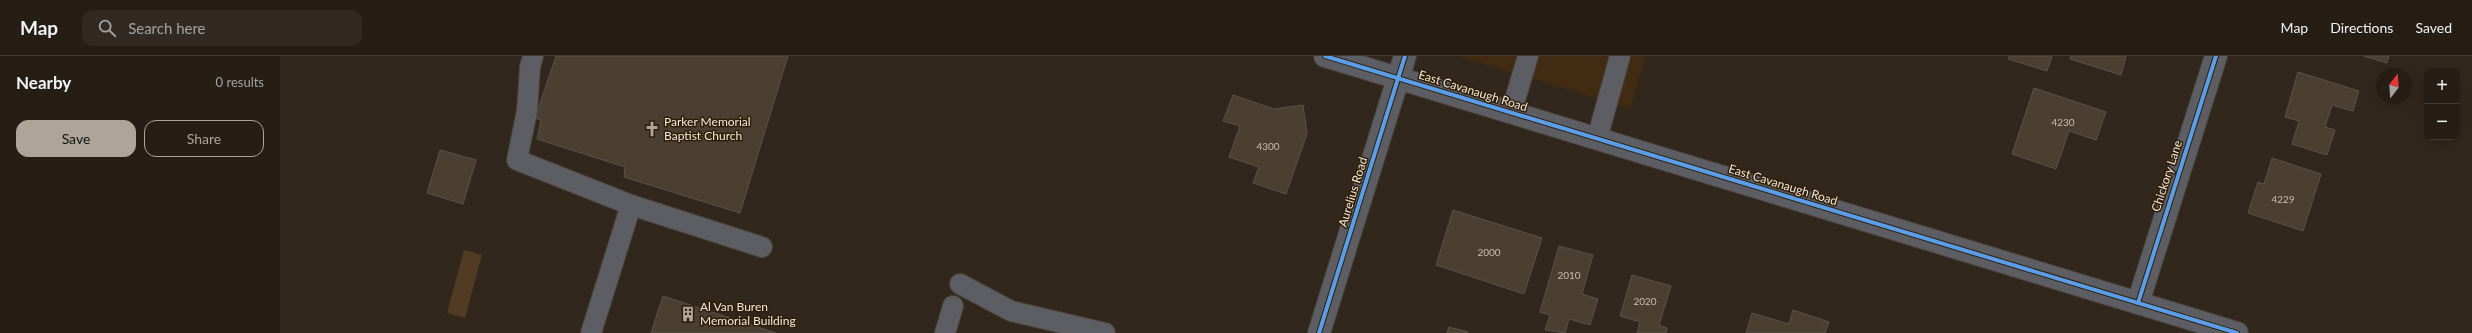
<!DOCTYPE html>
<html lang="en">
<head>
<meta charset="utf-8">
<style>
  body { margin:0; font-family:Lato,sans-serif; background:#322a22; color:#f1f3f6 }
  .controls { position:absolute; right:12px; top:12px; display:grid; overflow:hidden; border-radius:8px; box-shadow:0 4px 16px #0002 }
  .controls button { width:36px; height:36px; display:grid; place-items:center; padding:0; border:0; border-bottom:1px solid #423b34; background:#261d15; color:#f1f3f6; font:20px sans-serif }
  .compass { position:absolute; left:2096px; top:12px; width:36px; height:36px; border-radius:50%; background:#261d15; box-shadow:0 4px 16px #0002; rotate:17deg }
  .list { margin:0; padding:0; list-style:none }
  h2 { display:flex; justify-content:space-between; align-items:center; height:52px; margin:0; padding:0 16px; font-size:17px }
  h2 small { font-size:13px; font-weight:400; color:#a4a2a0 }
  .actions { display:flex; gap:8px; padding:12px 16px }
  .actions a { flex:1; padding:9px 0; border:1px solid #afa498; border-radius:12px; text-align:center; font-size:14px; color:#afa498 }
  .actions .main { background:#afa498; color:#111 }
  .icon { flex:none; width:22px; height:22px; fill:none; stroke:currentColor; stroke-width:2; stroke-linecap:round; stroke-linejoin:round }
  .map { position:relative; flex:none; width:2192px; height:277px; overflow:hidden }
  header { display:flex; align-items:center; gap:24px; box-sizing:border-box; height:56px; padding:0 20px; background:#261d15; border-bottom:1px solid #423b34 }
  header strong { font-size:19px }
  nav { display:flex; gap:22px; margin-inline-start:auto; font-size:14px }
  .search { width:280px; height:36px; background:#322a22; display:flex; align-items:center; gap:10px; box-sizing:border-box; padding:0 14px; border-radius:12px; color:#a4a2a0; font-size:15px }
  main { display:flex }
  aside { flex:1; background:#261d15 }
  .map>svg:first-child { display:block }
  .built { fill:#412c13 }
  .green { fill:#513c23 }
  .building { fill:#4b3f31; stroke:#5a5249 }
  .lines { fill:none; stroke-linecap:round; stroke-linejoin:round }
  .service-casing { stroke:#4b4238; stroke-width:22 }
  .minor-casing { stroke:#4b4238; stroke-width:24 }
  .tertiary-casing { stroke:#4b4238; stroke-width:24 }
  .service { stroke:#5c5e63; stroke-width:20 }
  .minor { stroke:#5c5e63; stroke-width:22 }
  .tertiary { stroke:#5c5e63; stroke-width:22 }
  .cycleway-casing { stroke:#2f1f0a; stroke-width:6 }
  .cycleway { stroke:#5a9eea; stroke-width:4 }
  .labels { text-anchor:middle; stroke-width:3; stroke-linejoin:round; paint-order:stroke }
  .number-label { font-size:10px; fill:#c9beb0 }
  .street-label { font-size:12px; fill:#f3e8db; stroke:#2f1f0a }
  .poi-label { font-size:12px; fill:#f3e8db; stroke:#2f1f0a; text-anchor:start }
</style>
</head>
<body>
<header>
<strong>Map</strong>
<div class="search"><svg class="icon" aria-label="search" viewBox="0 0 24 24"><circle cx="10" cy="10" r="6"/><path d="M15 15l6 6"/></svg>Search here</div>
<nav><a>Map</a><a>Directions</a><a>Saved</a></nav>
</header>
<main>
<aside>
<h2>Nearby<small>0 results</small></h2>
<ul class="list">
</ul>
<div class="actions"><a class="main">Save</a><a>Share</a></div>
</aside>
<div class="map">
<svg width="2192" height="277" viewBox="0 0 2192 277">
  <rect width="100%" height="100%" fill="#32271c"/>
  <path class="built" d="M1177,0H1366L1350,52Z"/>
  <path class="green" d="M184,194L202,199L185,262L167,257Z"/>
  <g class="building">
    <path d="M276,0H508L460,157L344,121L345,111L257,83L261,64L255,62Z"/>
    <path d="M1729,0H1772L1767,15L1728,3Z"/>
    <path d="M1791,0H1846L1841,19L1790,3Z"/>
    <path d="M2084,0H2109L2107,7Z"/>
    <path d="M2018,16L2079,35L2073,55L2052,49L2045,71L2055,74L2047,99L2012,88L2019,65L2005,61Z"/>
    <path d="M1754,32L1826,56L1816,84L1789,75L1776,113L1732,98Z"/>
    <path d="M953,39L994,53L1023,49L1027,78L1006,138L973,127L979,111L949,101L960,70L943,65Z"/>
    <path d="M160,94L196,104L183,148L147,137Z"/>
    <path d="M1992,102L2041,118L2023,175L1968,157L1978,126L1984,128Z"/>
    <path d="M1173,154L1262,182L1244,238L1156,209Z"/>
    <path d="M1279,190L1313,199L1302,238L1318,243L1310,269L1289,263L1285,277L1265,274L1270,259L1260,256Z"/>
    <path d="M1352,219L1391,230L1379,269L1387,272L1386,277H1357L1360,266L1340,260Z"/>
    <path d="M383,240L496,277H371Z"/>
    <path d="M1513,254L1549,266L1545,277H1466L1472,257L1509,268Z"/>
    <path d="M1169,271L1188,276L1187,277H1167Z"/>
  </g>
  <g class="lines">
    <defs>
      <g id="service">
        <path d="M253,0L250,11L247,55L237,104L351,149"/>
        <path d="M1231,57L1248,0"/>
        <path d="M1317,83L1340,0"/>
        <path d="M680,228L731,255L825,277"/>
        <path d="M311,277L351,149L482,191"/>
        <path d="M665,277L673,250"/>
      </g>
      <path id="minor" d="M1858,247L1936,0"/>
      <g id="tertiary">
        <path d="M1045,0L1957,277"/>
        <path d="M1039,277L1125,0"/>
      </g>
    </defs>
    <use href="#service" class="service-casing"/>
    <use href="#minor" class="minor-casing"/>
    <use href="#tertiary" class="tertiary-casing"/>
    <use href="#service" class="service"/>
    <use href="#minor" class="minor"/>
    <use href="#tertiary" class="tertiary"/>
    <defs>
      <g id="cycleway">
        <path d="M1045,0L1957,277"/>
        <path d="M1858,247L1936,0"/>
        <path d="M1039,277L1125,0"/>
      </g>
    </defs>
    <use href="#cycleway" class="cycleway-casing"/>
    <use href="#cycleway" class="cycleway"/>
  </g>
  <defs>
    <symbol id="church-bare" viewBox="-9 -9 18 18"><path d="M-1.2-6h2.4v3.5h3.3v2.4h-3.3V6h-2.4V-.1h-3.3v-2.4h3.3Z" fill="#afa498" stroke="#2f1f0a" stroke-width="2.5" paint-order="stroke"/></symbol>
    <symbol id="building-bare" viewBox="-9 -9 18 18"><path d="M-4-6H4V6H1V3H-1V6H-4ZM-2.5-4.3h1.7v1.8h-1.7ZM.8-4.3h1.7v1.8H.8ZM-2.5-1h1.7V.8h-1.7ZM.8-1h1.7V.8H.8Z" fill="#afa498" stroke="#2f1f0a" stroke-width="2.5" paint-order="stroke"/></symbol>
  </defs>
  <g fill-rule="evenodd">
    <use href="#church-bare" x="361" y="62" width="22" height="22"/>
    <use href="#building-bare" x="397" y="247" width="22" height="22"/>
  </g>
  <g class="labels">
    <g class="number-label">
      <text x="1783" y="70">4230</text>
      <text x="988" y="94">4300</text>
      <text x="2003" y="147">4229</text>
      <text x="1209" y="200">2000</text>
      <text x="1289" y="223">2010</text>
      <text x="1365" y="249">2020</text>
    </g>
    <g class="street-label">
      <text transform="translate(1193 35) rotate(17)" y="4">East Cavanaugh Road</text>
      <text transform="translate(1887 120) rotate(-72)" y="4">Chickory Lane</text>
      <text transform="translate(1503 129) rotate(17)" y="4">East Cavanaugh Road</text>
      <text transform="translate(1073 136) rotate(-73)" y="4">Aurelius Road</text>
    </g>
    <g class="poi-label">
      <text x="384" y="70">Parker Memorial<tspan x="384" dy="14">Baptist Church</tspan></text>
      <text x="420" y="255">Al Van Buren<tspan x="420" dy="14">Memorial Building</tspan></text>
    </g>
  </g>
</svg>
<div class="controls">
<button>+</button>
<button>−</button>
</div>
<svg class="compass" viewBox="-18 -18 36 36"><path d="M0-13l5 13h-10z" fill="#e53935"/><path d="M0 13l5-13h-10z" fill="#a4a2a0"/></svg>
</div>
</main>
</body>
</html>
